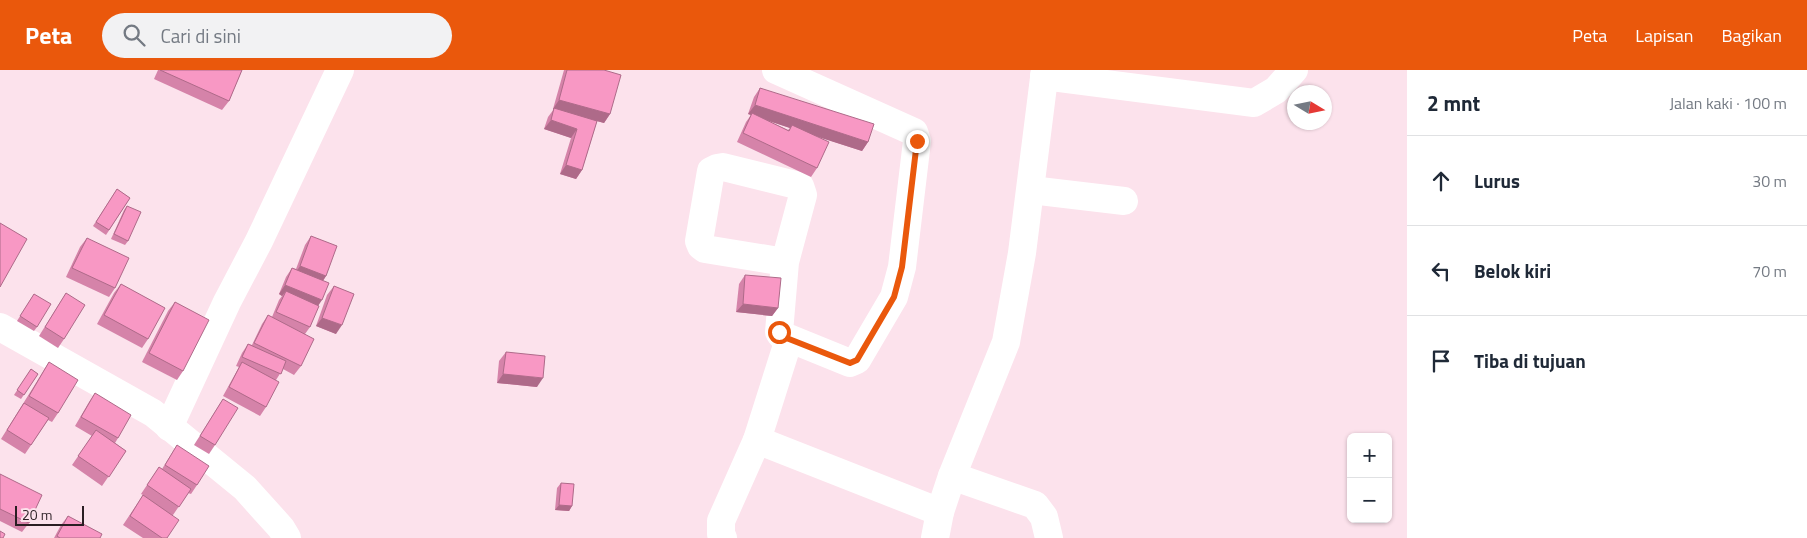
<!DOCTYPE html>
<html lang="id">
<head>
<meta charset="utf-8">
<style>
  body { margin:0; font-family:"Titillium Web",sans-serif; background:#f2f2f3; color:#1f2937 }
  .controls { position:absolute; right:15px; bottom:15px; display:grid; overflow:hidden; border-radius:8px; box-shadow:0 1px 4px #0004 }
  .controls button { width:45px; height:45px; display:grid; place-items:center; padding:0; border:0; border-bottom:1px solid #e0e1e3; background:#fff; color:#1f2937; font:25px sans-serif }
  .compass { position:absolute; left:1287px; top:15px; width:45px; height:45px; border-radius:50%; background:#fff; box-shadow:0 1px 4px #0004; rotate:100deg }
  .scale { position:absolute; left:15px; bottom:12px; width:69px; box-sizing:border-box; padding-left:5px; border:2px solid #2a1e23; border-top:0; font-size:14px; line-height:18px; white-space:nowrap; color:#2a1e23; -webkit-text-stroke:4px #fce2ec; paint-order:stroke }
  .stop { position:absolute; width:15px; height:15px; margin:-11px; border:4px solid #ea580c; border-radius:50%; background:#fff }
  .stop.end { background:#ea580c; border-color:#fff; box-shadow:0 1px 5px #0008 }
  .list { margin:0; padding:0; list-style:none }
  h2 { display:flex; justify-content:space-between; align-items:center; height:65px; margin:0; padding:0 20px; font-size:21px }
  h2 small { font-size:16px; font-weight:400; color:#747a83 }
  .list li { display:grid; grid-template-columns:32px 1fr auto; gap:15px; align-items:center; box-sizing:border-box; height:90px; padding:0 20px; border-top:1px solid #e0e1e3 }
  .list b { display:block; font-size:19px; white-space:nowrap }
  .list em { font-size:16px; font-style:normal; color:#747a83 }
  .icon { flex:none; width:28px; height:28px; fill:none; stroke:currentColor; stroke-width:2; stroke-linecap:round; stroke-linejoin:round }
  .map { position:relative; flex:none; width:1407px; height:468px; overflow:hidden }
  header { display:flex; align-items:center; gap:30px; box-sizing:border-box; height:70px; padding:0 25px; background:#ea580c; color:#fff }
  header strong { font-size:24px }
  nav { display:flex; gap:28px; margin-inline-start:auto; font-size:18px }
  .search { width:350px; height:45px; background:#f2f2f3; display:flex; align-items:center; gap:12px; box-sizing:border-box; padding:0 18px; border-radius:28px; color:#747a83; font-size:19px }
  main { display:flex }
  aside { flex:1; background:#fff }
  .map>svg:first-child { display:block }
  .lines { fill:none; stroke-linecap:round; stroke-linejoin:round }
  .minor { stroke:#fff; stroke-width:28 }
  .wall { fill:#d583a9; fill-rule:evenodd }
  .shaded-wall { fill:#ae6a89 }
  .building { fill:#f898c4; stroke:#ae6a89 }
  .route { stroke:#ea580c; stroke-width:6 }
</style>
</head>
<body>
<header>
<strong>Peta</strong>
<div class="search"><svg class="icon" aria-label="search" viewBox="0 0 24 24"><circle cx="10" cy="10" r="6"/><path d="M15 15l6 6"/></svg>Cari di sini</div>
<nav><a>Peta</a><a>Lapisan</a><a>Bagikan</a></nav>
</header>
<main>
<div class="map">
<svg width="1407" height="468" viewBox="0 0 1407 468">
  <rect width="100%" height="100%" fill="#fce2ec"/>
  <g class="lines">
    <g class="minor">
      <path d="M776,0L914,62L917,71L902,197L894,227L857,290L850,293L781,265L779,262L785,192L705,179L701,176L699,171L711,101L717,98L723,97L800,116L803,125L785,192"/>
      <path d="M1044,6L1254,33L1276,20L1294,0"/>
      <path d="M1031,120L1124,131"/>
      <path d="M0,257L153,343L245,418L281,458L287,468"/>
      <path d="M169,357L227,232L259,171L340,0"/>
      <path d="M757,370L940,442"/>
      <path d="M952,406L1035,435L1044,447L1049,468"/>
      <path d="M723,468L721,464V451L757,370L789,269"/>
      <path d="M935,468L940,442L952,406L1006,272L1022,183L1045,0"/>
    </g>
  </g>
  <g class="wall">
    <path d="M158,0H242L229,31L222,40L154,9Z"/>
    <path d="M564,0H567L610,44L604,53L597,51L582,100L576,109L560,104L571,68L544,59L548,47L554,39H553Z"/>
    <path d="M760,18L868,72L862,81L816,66L817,98L811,107L737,72L746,52L751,45L748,44L754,27ZM766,50L790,58L788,60Z"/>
    <path d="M117,119L130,128L106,165L93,156Z"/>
    <path d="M127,136L128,171L125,175L111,169L124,140Z"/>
    <path d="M311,166L326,206L323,211L318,235L310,257L305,264L301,296L294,305L283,299L276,310L266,337L260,346L223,326L239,297L236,296L242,283L248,274L252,275L262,254L268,245L272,247L279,230L282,226L279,224L286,207L292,198L296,199L305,175Z"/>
    <path d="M87,168L115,218L109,227L66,207L80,177Z"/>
    <path d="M745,205L778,238L772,246L736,242L739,214Z"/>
    <path d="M121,214L148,269L142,278L97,254L114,223Z"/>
    <path d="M334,216L336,264L316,256L327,225Z"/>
    <path d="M66,223L64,269L58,278L39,266Z"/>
    <path d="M34,224L37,257L34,261L17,251Z"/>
    <path d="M175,232L183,301L177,310L142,292L168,241Z"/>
    <path d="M506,282L537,317L497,313L499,291Z"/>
    <path d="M49,292L58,343L52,352L48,350L25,384L1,369Z"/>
    <path d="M31,299L38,304L21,329L14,325Z"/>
    <path d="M95,323L118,368L115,373L126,381L102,416L72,395L92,366L75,356L89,332Z"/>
    <path d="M223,329L215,375L209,384L194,375Z"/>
    <path d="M177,375L197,415L191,424L188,423L173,445L167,468H143L123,455L143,425L141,424L159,397L162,399Z"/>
    <path d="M0,404L29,453L22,462L0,451Z"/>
    <path d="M561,413L572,436L569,441L555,440L557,418Z"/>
    <path d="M68,446L100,468H54L61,455Z"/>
  </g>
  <g class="shaded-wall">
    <path d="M559,30L610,44L604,53L553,39Z"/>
    <path d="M755,35L868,72L862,81L790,58L792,55L790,58L748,44Z"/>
    <path d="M551,50L577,59L571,68L544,59Z"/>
    <path d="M566,95L582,100L576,109L560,104Z"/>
    <path d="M300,196L326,206L320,215L294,205Z"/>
    <path d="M285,215L322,230L316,239L286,221L282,226L279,224Z"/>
    <path d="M743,234L778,238L772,246L736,242Z"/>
    <path d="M322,248L342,255L336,264L316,256Z"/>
    <path d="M503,304L543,308L537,317L497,313Z"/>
    <path d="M559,435L572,436L569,441L555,440Z"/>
  </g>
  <g class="building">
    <path d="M160,0H242L229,31Z"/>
    <path d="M567,0H604L621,5L610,44L559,30Z"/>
    <path d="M760,18L874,54L868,72L755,35Z"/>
    <path d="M554,38L597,51L582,100L566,95L577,59L551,50Z"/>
    <path d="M752,43L789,61L792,55L829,72L817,98L743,63Z"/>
    <path d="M117,119L130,128L109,160L96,152Z"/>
    <path d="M127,136L141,142L128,171L114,164Z"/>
    <path d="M0,153L27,169L0,217Z"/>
    <path d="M311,166L337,176L326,206L300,196Z"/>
    <path d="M87,168L129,188L115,218L72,198Z"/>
    <path d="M292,198L329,213L322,230L285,215Z"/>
    <path d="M745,205L781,208L778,238L743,234Z"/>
    <path d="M121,214L165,238L148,269L104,245Z"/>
    <path d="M334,216L354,224L342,255L322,248Z"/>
    <path d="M286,221L319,236L310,257L276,242Z"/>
    <path d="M66,223L85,235L64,269L45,257Z"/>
    <path d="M34,224L51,234L37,257L20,246Z"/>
    <path d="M175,232L209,250L183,301L149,283Z"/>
    <path d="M268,245L314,269L301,296L254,273Z"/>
    <path d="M248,274L286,291L281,304L242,287Z"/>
    <path d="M506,282L545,286L543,308L503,304Z"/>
    <path d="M49,292L78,310L58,343L29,326Z"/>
    <path d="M242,292L279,312L266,337L229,317Z"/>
    <path d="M31,299L38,304L24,325L17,320Z"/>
    <path d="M95,323L131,345L118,368L81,347Z"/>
    <path d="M223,329L238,338L215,375L200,366Z"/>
    <path d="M24,333L49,348L31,375L7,360Z"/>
    <path d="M96,360L126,381L109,407L78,386Z"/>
    <path d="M177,375L209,396L197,415L165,395Z"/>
    <path d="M159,397L191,419L179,437L147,415Z"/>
    <path d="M0,404L42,425L29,453L0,439Z"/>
    <path d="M561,413L574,414L572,436L559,435Z"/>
    <path d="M143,425L179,450L167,468H162L130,446Z"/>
    <path d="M68,446L102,464L100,468H60L57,466Z"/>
    <path d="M0,461L5,464L3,468H0Z"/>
  </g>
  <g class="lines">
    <path class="route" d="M779,262L781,265L789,269L850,293L857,290L894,227L902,197L917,71"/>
  </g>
</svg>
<div class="controls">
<button>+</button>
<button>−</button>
</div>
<svg class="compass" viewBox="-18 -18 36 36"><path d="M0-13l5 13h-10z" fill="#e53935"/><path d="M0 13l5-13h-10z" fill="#747a83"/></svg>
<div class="scale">20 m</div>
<div class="stop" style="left:779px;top:262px"></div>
<div class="stop end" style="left:917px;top:71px"></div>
</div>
<aside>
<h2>2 mnt<small>Jalan kaki · 100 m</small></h2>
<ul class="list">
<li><svg class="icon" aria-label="ahead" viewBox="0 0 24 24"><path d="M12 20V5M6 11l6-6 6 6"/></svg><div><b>Lurus</b></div><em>30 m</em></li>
<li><svg class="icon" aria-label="left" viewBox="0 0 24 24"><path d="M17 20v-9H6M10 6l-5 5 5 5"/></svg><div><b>Belok kiri</b></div><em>70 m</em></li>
<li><svg class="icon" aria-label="arrive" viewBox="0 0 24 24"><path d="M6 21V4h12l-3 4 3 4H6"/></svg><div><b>Tiba di tujuan</b></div></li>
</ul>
</aside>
</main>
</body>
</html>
